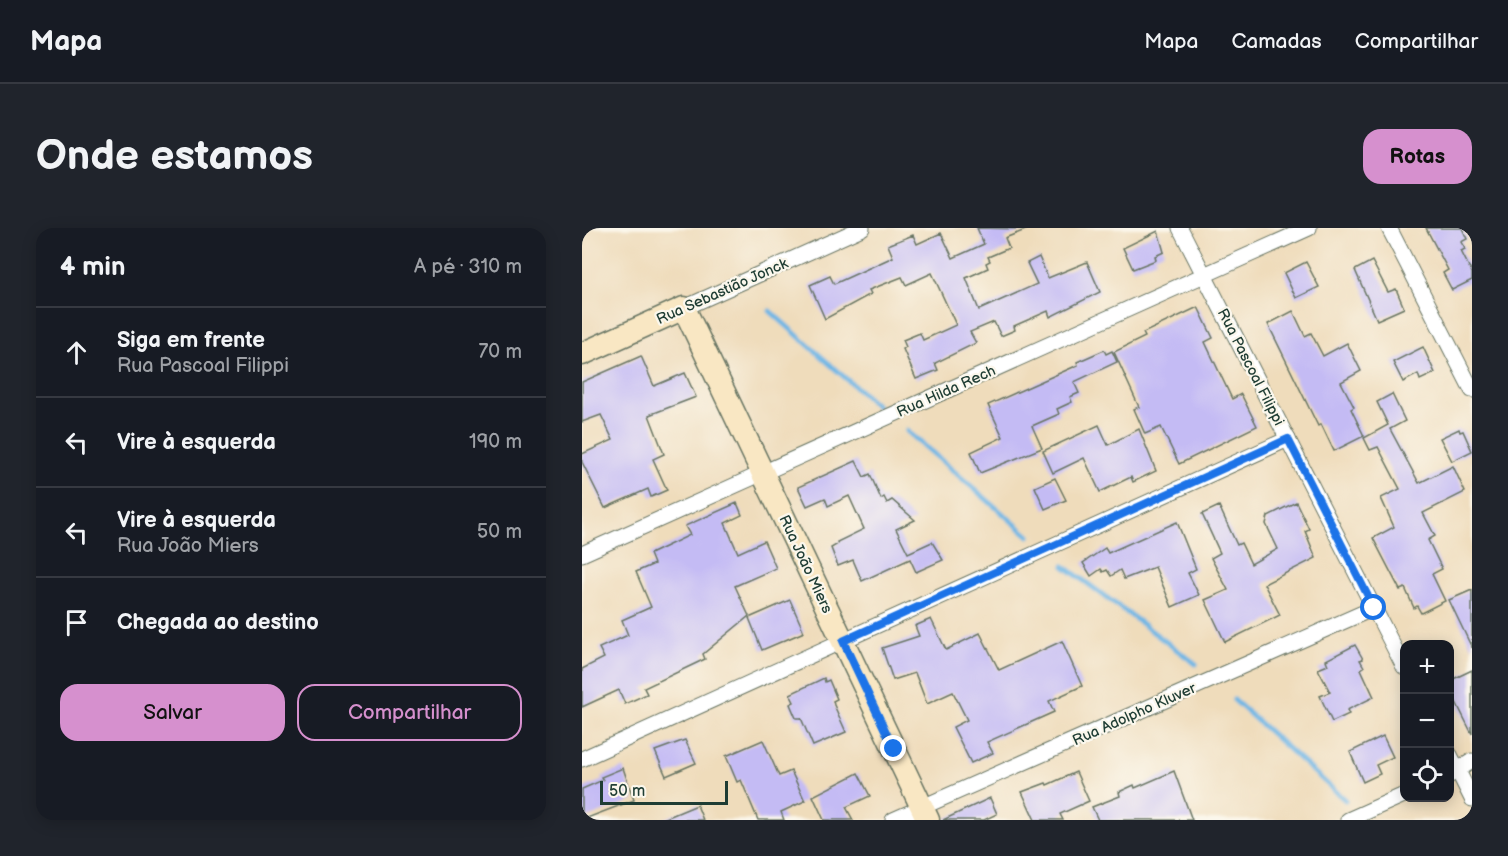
<!DOCTYPE html>
<html lang="pt">
<head>
<meta charset="utf-8">
<style>
  body { margin:0; font-family:"Balsamiq Sans",sans-serif; background:#20242c; color:#f1f3f6 }
  .controls { position:absolute; right:18px; bottom:18px; display:grid; overflow:hidden; border-radius:12px; box-shadow:0 3px 15px #0003 }
  .controls button { width:54px; height:54px; display:grid; place-items:center; padding:0; border:0; border-bottom:2px solid #363941; background:#171b24; color:#f1f3f6; font:30px sans-serif }
  .scale { position:absolute; left:18px; bottom:15px; width:128px; box-sizing:border-box; padding-left:6px; border:3px solid #1f3d34; border-top:0; font-size:16px; line-height:21px; white-space:nowrap; color:#1f3d34; -webkit-text-stroke:4px #fbf7ec; paint-order:stroke }
  .stop { position:absolute; width:18px; height:18px; margin:-14px; border:4px solid #1a73e8; border-radius:50%; background:#fff }
  .stop.end { background:#1a73e8; border-color:#fff; box-shadow:0 2px 6px #0008 }
  .list { margin:0; padding:0; list-style:none }
  h2 { display:flex; justify-content:space-between; align-items:center; height:78px; margin:0; padding:0 24px; font-size:26px }
  h2 small { font-size:20px; font-weight:400; color:#9ea1a6 }
  .list li { display:grid; grid-template-columns:39px 1fr auto; gap:18px; align-items:center; box-sizing:border-box; height:90px; padding:0 24px; border-top:2px solid #363941 }
  .list b { display:block; font-size:22px; white-space:nowrap }
  .list p { margin:0; font-size:20px; white-space:nowrap; color:#9ea1a6 }
  .list em { font-size:20px; font-style:normal; color:#9ea1a6 }
  .actions { display:flex; gap:12px; padding:18px 24px }
  .actions a { flex:1; padding:14px 0; border:2px solid #d690ce; border-radius:18px; text-align:center; font-size:21px; color:#d690ce }
  .actions .main { background:#d690ce; color:#111 }
  .icon { flex:none; width:33px; height:33px; fill:none; stroke:currentColor; stroke-width:2; stroke-linecap:round; stroke-linejoin:round }
  .map { position:relative; flex:none; width:890px; height:592px; overflow:hidden; border-radius:18px }
  header { display:flex; align-items:center; gap:36px; box-sizing:border-box; height:84px; padding:0 30px; background:#171b24; border-bottom:2px solid #363941 }
  header strong { font-size:28px }
  nav { display:flex; gap:33px; margin-inline-start:auto; font-size:21px }
  .intro { display:flex; align-items:center; justify-content:space-between; box-sizing:border-box; height:144px; padding:0 36px }
  h1 { margin:0; font-size:42px }
  .button { padding:15px 27px; border-radius:18px; background:#d690ce; color:#111; font-size:21px; font-weight:700 }
  main { display:flex; gap:36px; padding:0 36px }
  aside { flex:1; background:#171b24; border-radius:18px; box-shadow:0 3px 15px #0003 }
  .map>svg:first-child { display:block }
  .lines { fill:none; stroke-linecap:round; stroke-linejoin:round }
  .stream { stroke:#6eb6e5; stroke-width:5 }
  .building { fill:#c4bbf4 }
  .street-casing { stroke:#687563; stroke-width:17 }
  .secondary-casing { stroke:#687563; stroke-width:25 }
  .street { stroke:#fff; stroke-width:15 }
  .secondary { stroke:#f9e7c3; stroke-width:22 }
  .route { stroke:#1a73e8; stroke-width:8 }
  .labels { text-anchor:middle; stroke-width:4.5; stroke-linejoin:round; paint-order:stroke }
  .street-label { font-size:15px; fill:#1f3d34; stroke:#fbf7ec }
</style>
</head>
<body>
<header>
<strong>Mapa</strong>
<nav><a>Mapa</a><a>Camadas</a><a>Compartilhar</a></nav>
</header>
<div class="intro"><h1>Onde estamos</h1><a class="button">Rotas</a></div>
<main>
<aside>
<h2>4 min<small>A pé · 310 m</small></h2>
<ul class="list">
<li><svg class="icon" aria-label="ahead" viewBox="0 0 24 24"><path d="M12 20V5M6 11l6-6 6 6"/></svg><div><b>Siga em frente</b><p>Rua Pascoal Filippi</p></div><em>70 m</em></li>
<li><svg class="icon" aria-label="left" viewBox="0 0 24 24"><path d="M17 20v-9H6M10 6l-5 5 5 5"/></svg><div><b>Vire à esquerda</b></div><em>190 m</em></li>
<li><svg class="icon" aria-label="left" viewBox="0 0 24 24"><path d="M17 20v-9H6M10 6l-5 5 5 5"/></svg><div><b>Vire à esquerda</b><p>Rua João Miers</p></div><em>50 m</em></li>
<li><svg class="icon" aria-label="arrive" viewBox="0 0 24 24"><path d="M6 21V4h12l-3 4 3 4H6"/></svg><div><b>Chegada ao destino</b></div></li>
</ul>
<div class="actions"><a class="main">Salvar</a><a>Compartilhar</a></div>
</aside>
<div class="map">
<svg width="890" height="592" viewBox="0 0 890 592">
  <rect width="100%" height="100%" fill="#fbf7ec"/>
  <filter id="ink" filterUnits="userSpaceOnUse"><feTurbulence type="fractalNoise" baseFrequency=".0167" numOctaves="2"/><feDisplacementMap in="SourceGraphic" scale="12" xChannelSelector="R" yChannelSelector="G"/><feConvolveMatrix kernelMatrix="1 2 1 2 8 2 1 2 1" color-interpolation-filters="sRGB"/></filter>
  <filter id="wash" filterUnits="userSpaceOnUse"><feTurbulence type="fractalNoise" baseFrequency=".008" numOctaves="4" result="noise"/><feDisplacementMap in="SourceGraphic" scale="24" xChannelSelector="R" yChannelSelector="G"/><feGaussianBlur stdDeviation="1.35" result="paint"/><feColorMatrix in="noise" values="0 0 0 0 0 0 0 0 0 0 0 0 0 0 0 0 0 1.4 0 .05"/><feComposite in="paint" operator="in"/></filter>
  <g filter="url(#wash)">
    <rect width="100%" height="100%" fill="#efdcbb"/>
    <g class="lines">
      <g class="stream">
        <path d="M188,83L296,179"/>
        <path d="M325,203L447,308"/>
        <path d="M482,338L614,436"/>
        <path d="M652,472L763,572"/>
      </g>
    </g>
    <g id="blocks">
      <g class="building">
        <path d="M395,0L446,1L423,10L427,20L406,29L408,33L404,35L406,40L384,50L397,82L455,56L445,35L457,29L466,50L505,34L518,64L468,89L466,83L432,98L433,102L419,108L412,94L388,104L394,115L353,135L356,142L334,151L321,121L324,119L321,112L338,105L341,112L374,97L350,45L324,57L320,49L287,62L289,66L243,91L228,57L248,48L252,56L311,29L306,17L331,7L335,16L359,5L371,30L402,16Z"/>
        <path d="M844,0H880L885,11L879,14L883,21L879,23L890,45V52L870,62L861,45L866,42Z"/>
        <path d="M576,3L582,24L573,28L574,32L551,41L541,20Z"/>
        <path d="M790,33L806,64L814,61L822,80L795,92L773,42Z"/>
        <path d="M724,34L737,59L714,70L702,45Z"/>
        <path d="M616,79L631,110L623,114L650,171L659,166L675,198L597,236L579,199L563,206L552,181L557,179L532,124L563,109L561,105Z"/>
        <path d="M711,83L723,108L729,105L741,128L765,115L779,143L759,154L772,179L769,181L782,208L752,223L739,196L736,198L686,96Z"/>
        <path d="M841,119L853,145L838,152L836,146L821,154L811,134Z"/>
        <path d="M522,122L524,126L530,123L535,134L492,154L497,165L488,169L490,174L475,181L477,186L450,198L460,220L398,245L389,224L421,209L406,177L496,137L495,134Z"/>
        <path d="M59,128L72,158L103,145L114,169L67,187L82,226L71,231L85,262L69,269L66,261L23,280L0,234V226L31,212L19,187L0,194V154Z"/>
        <path d="M810,166L823,193L808,201L837,255L871,238L883,264L841,285L853,308L846,312L860,341L850,346L863,373L839,385L835,378L832,380L823,360L818,362L791,310L812,299L799,270L818,261L796,219L788,222L782,210L806,197L795,174Z"/>
        <path d="M517,197L526,217L557,201L574,243L551,254L549,249L518,264L502,230L471,245L461,223Z"/>
        <path d="M877,201L878,204L881,203L890,223L870,233L858,210Z"/>
        <path d="M274,233L282,249L288,246L299,271L302,269L305,275L310,272L333,292L314,301L326,325L350,314L361,332L334,344L328,331L280,353L271,332L256,338L249,320L256,316L255,314L282,301L267,268L246,278L243,270L225,278L216,259Z"/>
        <path d="M473,250L484,272L463,281L453,259Z"/>
        <path d="M714,274L727,301L723,303L734,330L682,356L698,387L643,414L623,372L646,362L629,330L638,325L620,286L637,278L655,317L659,315L669,336L696,321L684,296L686,288Z"/>
        <path d="M155,275L160,287L143,295L156,325L182,313L194,340L153,358L167,388L121,426L123,431L62,460L65,466L43,476L37,462L0,479V441L22,430L17,420L46,407L40,392L69,379L54,344L72,336L68,326L108,307L103,298Z"/>
        <path d="M595,294L614,341L606,345L617,367L590,379L573,339L542,351L538,342L529,348L525,342L521,344L519,341L509,348L501,335L523,320L526,325Z"/>
        <path d="M890,362V420L867,372Z"/>
        <path d="M208,372L222,404L180,422L167,390Z"/>
        <path d="M349,391L364,422L398,405L417,442L480,413L500,458L467,473L472,484L405,514L411,525L389,535L371,499L385,492L371,464L345,476L333,445L311,452L300,420L337,408L333,398Z"/>
        <path d="M773,417L781,431L778,432L782,439L779,441L792,469L765,482L767,486L750,494L738,468L748,464L736,441L746,437L744,432Z"/>
        <path d="M890,442V506L867,460V453Z"/>
        <path d="M242,450L243,454L247,452L255,471L251,473L252,477L264,504L231,518L219,490H214L208,476L212,474L208,466Z"/>
        <path d="M801,508L811,529L794,537L798,546L781,554L768,524Z"/>
        <path d="M103,512L114,535L84,548L73,523Z"/>
        <path d="M181,512L197,548L209,543L223,573L199,584L202,592H176L159,552L155,554L144,528Z"/>
        <path d="M41,540L52,572L0,592V561L21,552L19,549Z"/>
        <path d="M592,543L610,592H516L510,579L538,568L537,564L552,557L553,560Z"/>
        <path d="M494,544L507,573L478,586L481,592H453L440,564L464,555L465,557Z"/>
        <path d="M276,545L288,568L264,579L271,592H242L231,568Z"/>
        <path d="M408,570L415,586L402,592H361Z"/>
        <path d="M115,577L121,592H79Z"/>
      </g>
    </g>
  </g>
  <g filter="url(#ink)">
    <use href="#blocks" fill-opacity="0" stroke="#687563" stroke-width="1.5"/>
    <g class="lines">
      <defs>
        <g id="street">
          <path d="M598,0L822,439"/>
          <path d="M807,0L890,162"/>
          <path d="M102,80L280,0"/>
          <path d="M0,326L727,0"/>
          <path d="M868,527L890,571"/>
          <path d="M0,531L706,211"/>
          <path d="M868,547L890,533"/>
          <path d="M311,592L792,380"/>
          <path d="M766,592L822,567"/>
        </g>
        <path id="secondary" d="M0,126L102,80L346,592"/>
      </defs>
      <use href="#street" class="street-casing"/>
      <use href="#secondary" class="secondary-casing"/>
      <use href="#street" class="street"/>
      <use href="#secondary" class="secondary"/>
    </g>
  </g>
  <g class="lines" filter="url(#ink)">
    <path class="route" d="M312,521L261,413L706,211L792,380"/>
  </g>
  <g class="labels">
    <g class="street-label">
      <text transform="translate(140 63) rotate(-24)" y="5">Rua Sebastião Jonck</text>
      <text transform="translate(669 139) rotate(63)" y="5">Rua Pascoal Filippi</text>
      <text transform="translate(364 163) rotate(-24)" y="5">Rua Hilda Rech</text>
      <text transform="translate(224 336) rotate(65)" y="5">Rua João Miers</text>
      <text transform="translate(552 486) rotate(-24)" y="5">Rua Adolpho Kluver</text>
    </g>
  </g>
</svg>
<div class="controls">
<button>+</button>
<button>−</button>
<button><svg class="icon" aria-label="locate" viewBox="0 0 24 24"><circle cx="12" cy="12" r="6"/><path d="M12 2v4M12 18v4M2 12h4M18 12h4"/></svg></button>
</div>
<div class="scale">50 m</div>
<div class="stop" style="left:792px;top:380px"></div>
<div class="stop end" style="left:312px;top:521px"></div>
</div>
</main>
</body>
</html>
